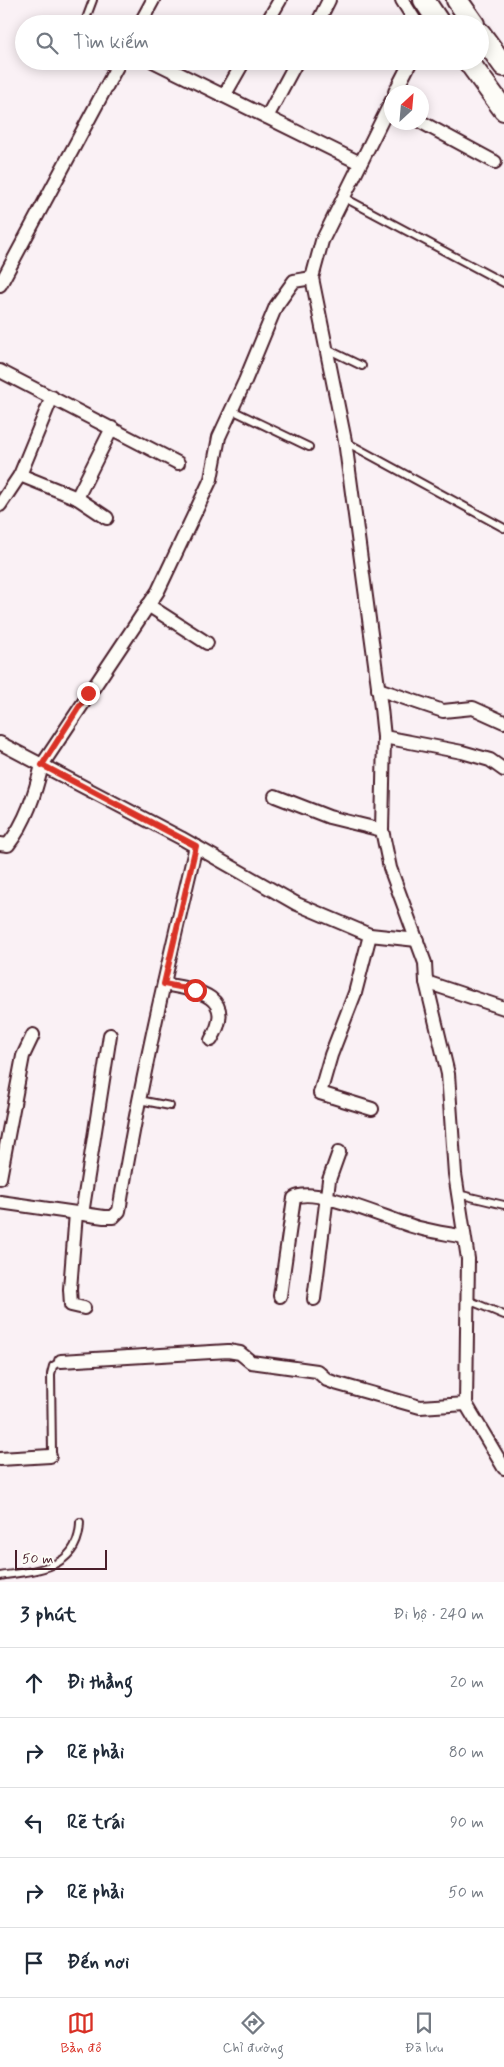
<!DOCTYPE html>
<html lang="vi">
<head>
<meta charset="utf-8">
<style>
  body { margin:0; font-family:Mynerve,sans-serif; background:#f6f6f7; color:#1f2937 }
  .compass { position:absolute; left:384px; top:85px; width:45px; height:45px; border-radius:50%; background:#fff; box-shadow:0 2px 12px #0003; rotate:26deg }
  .scale { position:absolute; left:15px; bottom:12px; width:92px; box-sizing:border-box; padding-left:5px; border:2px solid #4a1f2b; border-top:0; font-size:14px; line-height:18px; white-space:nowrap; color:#4a1f2b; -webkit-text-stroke:4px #fdfcf7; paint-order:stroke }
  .stop { position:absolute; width:15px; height:15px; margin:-11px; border:4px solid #d93025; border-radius:50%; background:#fff }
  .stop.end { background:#d93025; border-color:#fff; box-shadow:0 1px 5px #0008 }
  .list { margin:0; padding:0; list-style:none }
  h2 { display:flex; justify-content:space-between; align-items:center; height:65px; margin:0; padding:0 20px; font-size:21px }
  h2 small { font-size:16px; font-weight:400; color:#747a83 }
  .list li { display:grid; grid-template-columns:32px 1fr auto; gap:15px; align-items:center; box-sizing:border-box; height:70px; padding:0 20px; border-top:1px solid #e0e1e3 }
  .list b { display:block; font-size:19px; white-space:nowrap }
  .list em { font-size:16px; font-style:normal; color:#747a83 }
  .icon { flex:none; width:28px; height:28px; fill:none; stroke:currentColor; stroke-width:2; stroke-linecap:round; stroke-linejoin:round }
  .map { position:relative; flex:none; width:504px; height:1582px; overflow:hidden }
  .search { position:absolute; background:#fff; box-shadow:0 2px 12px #0003; left:15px; right:15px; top:15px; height:55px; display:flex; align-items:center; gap:12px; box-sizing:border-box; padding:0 18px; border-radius:28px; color:#747a83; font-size:19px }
  .sheet { height:415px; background:#fff }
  nav { display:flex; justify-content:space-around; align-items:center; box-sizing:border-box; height:70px; border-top:1px solid #e0e1e3; background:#fff; font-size:14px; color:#747a83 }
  nav a { display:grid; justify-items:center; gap:2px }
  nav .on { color:#d93025 }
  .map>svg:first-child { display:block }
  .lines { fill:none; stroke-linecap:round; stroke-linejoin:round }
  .lane-casing { stroke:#4a1f2b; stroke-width:10 }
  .street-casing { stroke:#4a1f2b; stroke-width:16 }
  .primary-casing { stroke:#4a1f2b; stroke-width:24 }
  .lane { stroke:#fdfcf7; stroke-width:6 }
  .street { stroke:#fdfcf7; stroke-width:12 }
  .primary { stroke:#fdfcf7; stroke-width:20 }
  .route { stroke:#d93025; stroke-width:6 }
</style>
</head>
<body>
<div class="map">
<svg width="504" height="1582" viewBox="0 0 504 1582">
  <rect width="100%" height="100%" fill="#faf1f5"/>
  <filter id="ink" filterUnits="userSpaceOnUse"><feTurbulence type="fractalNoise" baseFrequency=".02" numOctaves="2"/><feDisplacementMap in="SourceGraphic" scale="10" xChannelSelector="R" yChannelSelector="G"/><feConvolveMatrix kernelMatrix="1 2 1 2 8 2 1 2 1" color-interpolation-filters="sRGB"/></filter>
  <g filter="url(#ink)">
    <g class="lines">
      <defs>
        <g id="lane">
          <path d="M84,24L93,0"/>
          <path d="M101,61L116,70"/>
          <path d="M343,197L504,283"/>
          <path d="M327,349L362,366"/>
          <path d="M232,410L309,447"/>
          <path d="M346,442L504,528"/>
          <path d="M139,1100L170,1106"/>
          <path d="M458,1194L504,1205"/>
          <path d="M468,1300L504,1315"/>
          <path d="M50,1456L52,1453L51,1374L53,1366L61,1361"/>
          <path d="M0,1576C36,1570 79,1570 80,1522"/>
        </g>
        <g id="street">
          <path d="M402,0L417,24"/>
          <path d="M140,24L153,0"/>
          <path d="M266,24L280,0"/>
          <path d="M317,24L329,0"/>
          <path d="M153,61L360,163"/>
          <path d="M395,92L411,61"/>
          <path d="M224,96L244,61"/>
          <path d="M392,100L322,241L312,278L345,441L381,708L384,737L382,830L390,868L425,963L426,982L448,1074L455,1174L468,1259L466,1404L504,1468"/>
          <path d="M267,117L297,61"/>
          <path d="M421,122L495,162"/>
          <path d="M0,285L120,61"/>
          <path d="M0,371L178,463"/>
          <path d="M52,397L20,475L77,498L112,428"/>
          <path d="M77,498L107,518"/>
          <path d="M0,505L20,475"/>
          <path d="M148,605L207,643"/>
          <path d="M378,689L443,711L473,708L504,722"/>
          <path d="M384,737L462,752L490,760L504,770"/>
          <path d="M0,743L181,838L297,904L370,935L417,940"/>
          <path d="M275,796L329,817L382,830"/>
          <path d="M0,844L8,845C26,822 35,794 42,765L158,591L211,479L219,437L245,381L276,306L294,281L312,278"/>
          <path d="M370,935L355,993L331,1055L320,1093L372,1109"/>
          <path d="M426,982L504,1008"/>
          <path d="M164,984C198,990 237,996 211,1040"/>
          <path d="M0,1178L23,1056L33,1035"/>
          <path d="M0,1202L104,1217H113L119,1211C139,1088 167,967 196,846"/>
          <path d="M76,1213L70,1289L71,1305L84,1308"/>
          <path d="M82,1214L110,1035"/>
          <path d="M280,1296L294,1198C315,1185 393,1222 419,1228C434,1232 449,1234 464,1237"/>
          <path d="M314,1299L329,1180L339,1152"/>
          <path d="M61,1361L228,1351L240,1353L251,1362L317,1371L327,1380L335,1383L420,1407L466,1404"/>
          <path d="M0,1459L50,1456"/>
        </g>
        <g id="primary">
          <path d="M424,0L440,24"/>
          <path d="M457,0L474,24"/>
          <path d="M480,33L504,66"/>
          <path d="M468,61L504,110"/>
        </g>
      </defs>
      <use href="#lane" class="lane-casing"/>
      <use href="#street" class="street-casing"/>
      <use href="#primary" class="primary-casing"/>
      <use href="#lane" class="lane"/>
      <use href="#street" class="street"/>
      <use href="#primary" class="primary"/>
    </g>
  </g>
  <g class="lines" filter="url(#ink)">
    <path class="route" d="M88,693L42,765L196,846L164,984L195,990"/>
  </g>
</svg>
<svg class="compass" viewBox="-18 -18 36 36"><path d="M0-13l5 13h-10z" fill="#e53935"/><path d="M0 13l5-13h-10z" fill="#747a83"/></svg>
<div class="scale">50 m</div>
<div class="stop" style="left:195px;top:990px"></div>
<div class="stop end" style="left:88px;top:693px"></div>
<div class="search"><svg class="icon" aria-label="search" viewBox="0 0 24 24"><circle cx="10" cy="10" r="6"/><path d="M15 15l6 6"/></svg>Tìm kiếm</div>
</div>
<section class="sheet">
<h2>3 phút<small>Đi bộ · 240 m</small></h2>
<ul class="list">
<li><svg class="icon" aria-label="ahead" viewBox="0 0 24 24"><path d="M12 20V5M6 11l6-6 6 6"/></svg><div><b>Đi thẳng</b></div><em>20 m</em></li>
<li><svg class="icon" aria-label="right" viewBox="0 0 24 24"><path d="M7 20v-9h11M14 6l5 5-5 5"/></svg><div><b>Rẽ phải</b></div><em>80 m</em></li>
<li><svg class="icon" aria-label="left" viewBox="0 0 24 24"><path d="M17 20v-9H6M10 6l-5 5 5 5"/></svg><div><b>Rẽ trái</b></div><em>90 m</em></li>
<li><svg class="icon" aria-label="right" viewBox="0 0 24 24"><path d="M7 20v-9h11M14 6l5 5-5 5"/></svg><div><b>Rẽ phải</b></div><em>50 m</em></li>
<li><svg class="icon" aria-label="arrive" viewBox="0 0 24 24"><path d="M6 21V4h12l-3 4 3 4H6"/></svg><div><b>Đến nơi</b></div></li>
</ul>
</section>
<nav>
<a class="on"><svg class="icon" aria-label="map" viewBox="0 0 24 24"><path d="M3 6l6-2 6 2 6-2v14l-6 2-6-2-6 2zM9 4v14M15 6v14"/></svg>Bản đồ</a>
<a><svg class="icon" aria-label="directions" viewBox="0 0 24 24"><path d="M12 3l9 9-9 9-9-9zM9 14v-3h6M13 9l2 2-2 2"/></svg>Chỉ đường</a>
<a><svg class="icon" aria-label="saved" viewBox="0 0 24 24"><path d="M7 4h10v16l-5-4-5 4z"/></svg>Đã lưu</a>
</nav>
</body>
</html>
